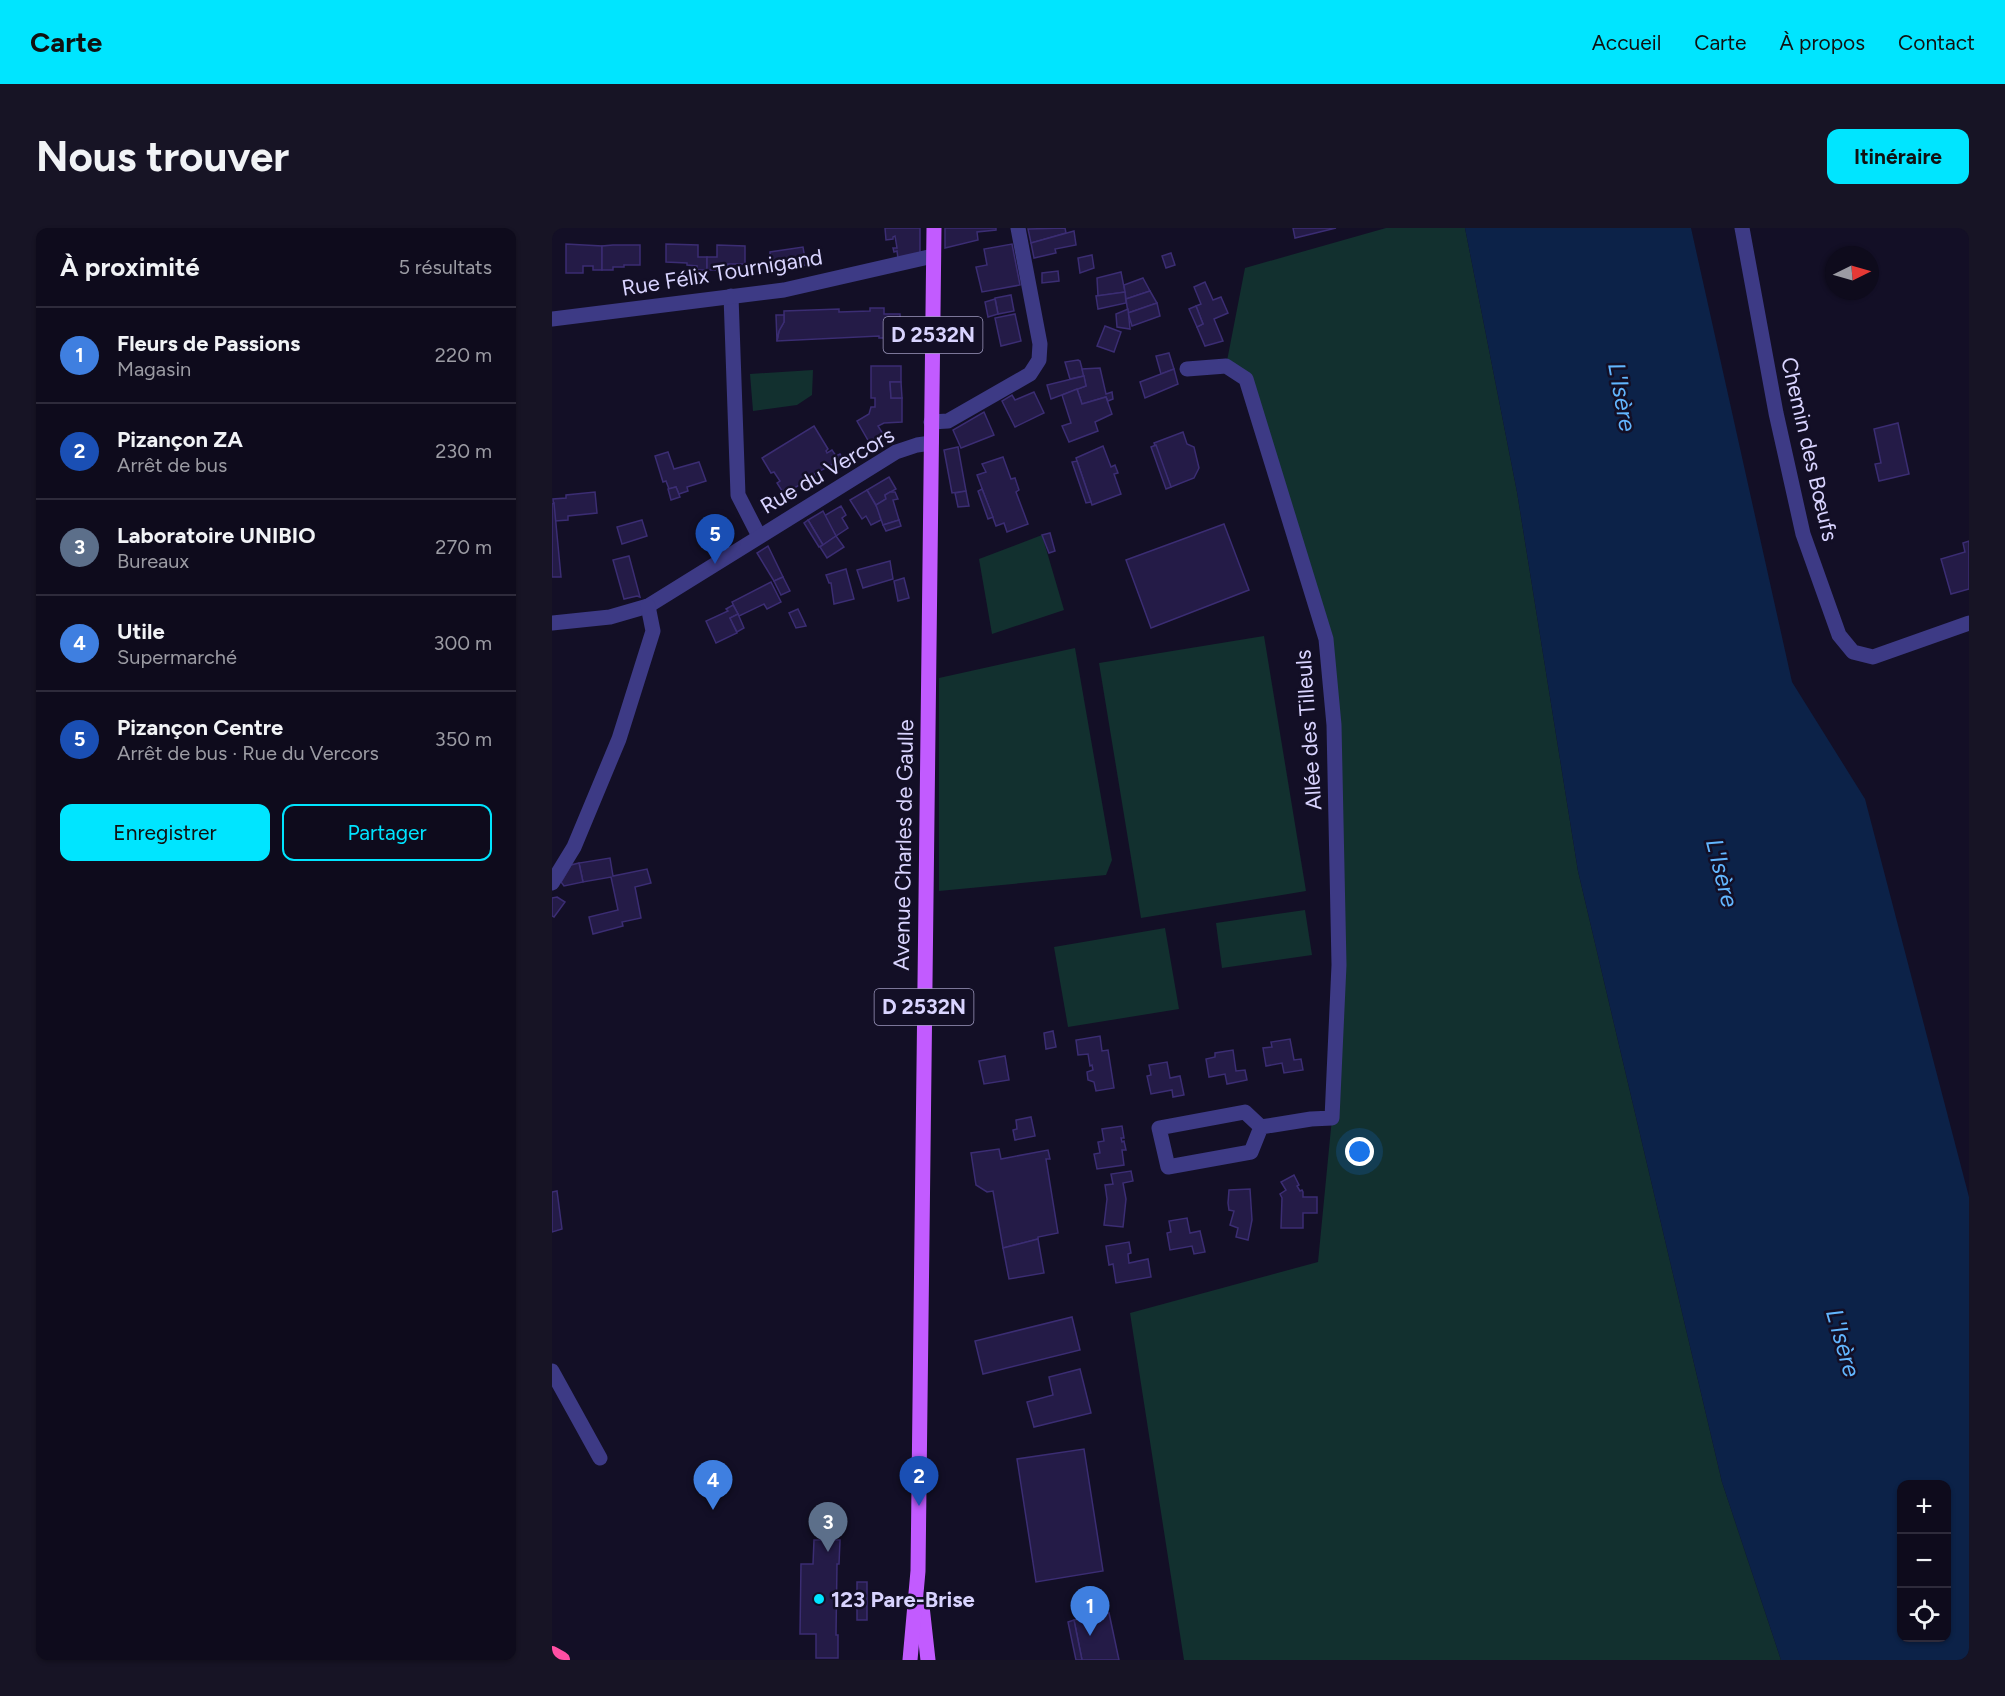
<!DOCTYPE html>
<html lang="fr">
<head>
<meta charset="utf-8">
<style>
  body { margin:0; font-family:Figtree,sans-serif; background:#171425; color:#f1f3f6 }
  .controls { position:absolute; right:18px; bottom:18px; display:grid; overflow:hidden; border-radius:12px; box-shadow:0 2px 4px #0004 }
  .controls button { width:54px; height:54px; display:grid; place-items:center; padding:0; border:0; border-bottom:2px solid #2e2b3b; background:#0e0b1c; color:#f1f3f6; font:30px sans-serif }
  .compass { position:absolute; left:1273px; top:18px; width:54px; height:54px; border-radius:50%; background:#0e0b1c; box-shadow:0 2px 4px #0004; rotate:85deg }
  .you { position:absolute; left:808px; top:924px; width:21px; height:21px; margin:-15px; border:4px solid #fff; border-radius:50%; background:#1a73e8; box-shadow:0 0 0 9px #1a73e833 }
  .badge { display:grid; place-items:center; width:39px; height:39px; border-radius:50%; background:#00e5ff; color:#fff; font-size:20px; font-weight:700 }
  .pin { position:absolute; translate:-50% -50px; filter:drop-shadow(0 2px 3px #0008) }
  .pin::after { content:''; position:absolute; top:32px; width:21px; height:18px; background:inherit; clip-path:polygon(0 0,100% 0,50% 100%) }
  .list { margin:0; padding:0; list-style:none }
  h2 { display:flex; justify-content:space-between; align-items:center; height:78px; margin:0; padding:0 24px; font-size:26px }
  h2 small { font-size:20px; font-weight:400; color:#9b9ba3 }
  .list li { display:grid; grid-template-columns:39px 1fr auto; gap:18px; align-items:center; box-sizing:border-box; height:96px; padding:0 24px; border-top:2px solid #2e2b3b }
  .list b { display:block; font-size:22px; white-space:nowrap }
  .list p { margin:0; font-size:20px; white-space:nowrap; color:#9b9ba3 }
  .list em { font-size:20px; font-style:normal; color:#9b9ba3 }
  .actions { display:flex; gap:12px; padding:18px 24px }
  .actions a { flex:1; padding:14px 0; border:2px solid #00e5ff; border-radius:12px; text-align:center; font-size:21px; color:#00e5ff }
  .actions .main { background:#00e5ff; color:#111 }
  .icon { flex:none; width:33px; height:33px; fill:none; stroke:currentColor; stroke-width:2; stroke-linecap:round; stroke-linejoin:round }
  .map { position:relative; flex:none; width:1417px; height:1432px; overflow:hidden; border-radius:12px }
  header { display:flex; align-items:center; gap:36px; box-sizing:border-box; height:84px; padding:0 30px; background:#00e5ff; color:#111 }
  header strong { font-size:28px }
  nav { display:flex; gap:33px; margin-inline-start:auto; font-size:21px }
  .intro { display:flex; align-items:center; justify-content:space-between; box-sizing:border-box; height:144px; padding:0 36px }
  h1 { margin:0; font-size:42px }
  .button { padding:15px 27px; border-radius:12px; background:#00e5ff; color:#111; font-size:21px; font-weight:700 }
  main { display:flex; gap:36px; padding:0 36px }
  aside { flex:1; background:#0e0b1c; border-radius:12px; box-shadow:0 2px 4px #0004 }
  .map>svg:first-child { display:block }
  .green { fill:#12302f }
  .water { fill:#0c2248; fill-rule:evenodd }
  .building { fill:#241b47; stroke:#3b2d73; stroke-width:1.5 }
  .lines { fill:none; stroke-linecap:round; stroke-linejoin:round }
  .minor { stroke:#3d3a85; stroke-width:15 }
  .major { stroke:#c25bff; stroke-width:15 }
  .highway { stroke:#ff4fa3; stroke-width:18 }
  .poi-dot { fill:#00e5ff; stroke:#130f26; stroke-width:2 }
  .labels { text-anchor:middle; stroke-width:5; stroke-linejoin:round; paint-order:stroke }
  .shield { fill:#130f26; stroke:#9e99be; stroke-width:1.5 }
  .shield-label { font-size:21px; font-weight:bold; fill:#d9d4ff }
  .street-label { font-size:22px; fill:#d9d4ff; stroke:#130f26 }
  .poi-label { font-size:22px; font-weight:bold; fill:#d9d4ff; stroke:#130f26; text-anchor:start }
  .water-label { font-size:24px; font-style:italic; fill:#62b6ff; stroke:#130f26 }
</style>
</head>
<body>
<header>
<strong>Carte</strong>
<nav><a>Accueil</a><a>Carte</a><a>À propos</a><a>Contact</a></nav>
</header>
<div class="intro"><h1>Nous trouver</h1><a class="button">Itinéraire</a></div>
<main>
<aside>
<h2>À proximité<small>5 résultats</small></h2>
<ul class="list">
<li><span class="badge" style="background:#3f7fe0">1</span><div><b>Fleurs de Passions</b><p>Magasin</p></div><em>220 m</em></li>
<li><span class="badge" style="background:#1a4fb4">2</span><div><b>Pizançon ZA</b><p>Arrêt de bus</p></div><em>230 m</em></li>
<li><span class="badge" style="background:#5c6f8a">3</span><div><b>Laboratoire UNIBIO</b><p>Bureaux</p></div><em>270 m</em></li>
<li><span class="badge" style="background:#3f7fe0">4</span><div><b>Utile</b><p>Supermarché</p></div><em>300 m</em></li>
<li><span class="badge" style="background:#1a4fb4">5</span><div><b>Pizançon Centre</b><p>Arrêt de bus · Rue du Vercors</p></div><em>350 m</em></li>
</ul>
<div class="actions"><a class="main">Enregistrer</a><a>Partager</a></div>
</aside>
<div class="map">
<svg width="1417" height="1432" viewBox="0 0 1417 1432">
  <rect width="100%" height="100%" fill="#130f26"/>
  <g class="green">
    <path d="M834,0H913L965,264L1026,643L1170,1254L1229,1432H632L578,1085L766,1034L780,890L787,747L774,411L694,151L674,138L693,40Z"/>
    <path d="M261,142L260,167L245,177L201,183L198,146Z"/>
    <path d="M490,307L512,382L440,406L427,331Z"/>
    <path d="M712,408L754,663L589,690L547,435Z"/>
    <path d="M523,420L560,632L554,647L387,663V450Z"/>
    <path d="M753,682L760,727L670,740L664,695Z"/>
    <path d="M613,700L627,781L516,799L502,719Z"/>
  </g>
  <path class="water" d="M913,0H1139L1240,454L1313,571L1417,969V1432H1229L1170,1254L1026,643L965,264ZM1350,1256H1394V1410H1350Z"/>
  <g class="building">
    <path d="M333,0H368V25L346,30L345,23L342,24L341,20H345L343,8L341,9V11L334,12Z"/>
    <path d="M393,0H444V2L425,4L426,12L393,20Z"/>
    <path d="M513,0L514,5L479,15L476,1Z"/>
    <path d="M741,0H784L743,10Z"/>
    <path d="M522,3L524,17L503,21L504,25L482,30L479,15Z"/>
    <path d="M14,16L50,18V42H41V38H31V45H14Z"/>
    <path d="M114,16L146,17V29H155V42H145V38L135,37V35L114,34Z"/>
    <path d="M460,16L468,57L430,64L424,39L435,37L432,21Z"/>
    <path d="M61,17H88V37H72V39H61V42H50V18Z"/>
    <path d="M165,17L193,18V36H176V38H165V42H155V29H165Z"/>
    <path d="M251,19L254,37L219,45L218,24Z"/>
    <path d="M619,25L623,37L614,40L610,28Z"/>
    <path d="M540,27L542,40L528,45L526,30Z"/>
    <path d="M506,43L507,53L490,55V45Z"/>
    <path d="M569,44L573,64L546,68L545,50Z"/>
    <path d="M591,50L598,63L574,71L572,57Z"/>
    <path d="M653,54L661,72L669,69L676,85L662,91L671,113L653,118L645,99L651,96L644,78L649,76L642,59Z"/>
    <path d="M598,63L605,75L576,85L574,71Z"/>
    <path d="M573,64L574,75L546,81L544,68Z"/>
    <path d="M459,67L462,83L446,86L443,70Z"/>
    <path d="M443,71L446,86L436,89L433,74Z"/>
    <path d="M605,75L608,88L580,98L576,85Z"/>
    <path d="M644,78L651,96L645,99L637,81Z"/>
    <path d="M318,80H332V86H348L349,112H332V110H327V108L225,113L227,103L232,94V83L287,81V84L318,83Z"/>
    <path d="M576,81L578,101L565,99L564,86Z"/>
    <path d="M463,86L469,113L449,118L443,90Z"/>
    <path d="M224,87H232V94L227,103L225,113Z"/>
    <path d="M553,98L569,104L562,124L545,118Z"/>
    <rect x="393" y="101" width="8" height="12"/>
    <path d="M617,125L622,141L609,146L604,128Z"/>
    <path d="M526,132L528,133L532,148L518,151L513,134Z"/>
    <path d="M319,138H349V154H338L339,170H350V194L332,195L326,198L331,206L317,214L305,193L317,186L319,179H323V170H319Z"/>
    <path d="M548,140L554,166L560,164L561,171L556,173L554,169L530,176L525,161L534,158L530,141Z"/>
    <path d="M622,141L626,156L593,170L588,154Z"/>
    <path d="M532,148L534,158L499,171L495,157Z"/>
    <path d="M338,154H349L350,170H339Z"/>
    <path d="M525,161L530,176L554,169L560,186L543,194L546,203L517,214L510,198L519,195L510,167Z"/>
    <path d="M482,164L492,185L463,199L450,173L460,167L463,172Z"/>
    <path d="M432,184L442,207L409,220L401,202Z"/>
    <path d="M1346,195L1357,246L1327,253L1323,236L1329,235L1322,201Z"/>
    <path d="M262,198L276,221L274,223L275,225L280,222L284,228L288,226L291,231L262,246L263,248L232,266L225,255L228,253L222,244L219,245L210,230Z"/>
    <path d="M631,204L635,216L642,219L647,240L642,250L619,259L602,215Z"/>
    <path d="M604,217L619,259L614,261L599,219Z"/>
    <path d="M551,218L559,239L563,237L566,245L562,246L569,266L540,277L524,230Z"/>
    <path d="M406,219L414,263L400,265L392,222Z"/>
    <path d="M116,224L122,241L147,234L154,253L135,259L136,263L127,266L124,259L117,261L114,253L111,254L103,228Z"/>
    <path d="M451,229L459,251L463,250L467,262L464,264L476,296L455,304L452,295L444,298L425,247L434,244L430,236Z"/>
    <path d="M525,233L539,274L534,275L520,234Z"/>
    <path d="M337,249L344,261L333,267L334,271L324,277L315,262Z"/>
    <path d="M124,259L128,269L119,272L116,261Z"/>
    <path d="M430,261L441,289L436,291L426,263Z"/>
    <path d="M315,262L326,281L329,292L319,297L314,288L310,291L298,272Z"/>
    <path d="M414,263L417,278L406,279L403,265Z"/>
    <path d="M43,264L45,285L16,288V292L3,293L1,271L14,270V267Z"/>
    <path d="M338,264H343L346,271L341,272L347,292L331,297L324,277L334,271L333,267Z"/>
    <path d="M2,275L9,349H0V276Z"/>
    <path d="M289,278L294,287L290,290L296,300L284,308L272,288Z"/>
    <path d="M271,283L284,308L271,317L256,292Z"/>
    <path d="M90,292L95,308L70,316L65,299Z"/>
    <path d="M256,292L271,317L267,319L252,295Z"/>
    <path d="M347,292L349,298L334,303L331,297Z"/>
    <path d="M672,296L697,362L599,400L574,332Z"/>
    <path d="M498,305L503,323L497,325L490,307Z"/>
    <path d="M284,308L292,319L275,330L268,319Z"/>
    <path d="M1417,313V361L1399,366L1389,331L1413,324L1411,315Z"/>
    <path d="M216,318L231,349L222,353L205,325Z"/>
    <path d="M77,328L88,369L85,368L72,371L61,332Z"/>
    <path d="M338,333L341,351L311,360L305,342Z"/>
    <path d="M294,341L302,371L282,376L279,355H277L274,347Z"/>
    <path d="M231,349L238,363L229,367L222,353Z"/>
    <path d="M352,350L357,370L346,373L342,353Z"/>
    <path d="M219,354L229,374L215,381L212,376L187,388L180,374Z"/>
    <path d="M181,377L186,386L178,390L185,405L164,415L154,393L176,383L174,381Z"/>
    <path d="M246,381L254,398L244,400L237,385Z"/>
    <path d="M186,386L192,400L185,404L178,390Z"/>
    <path d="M58,630L61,648L95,641L99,655L83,659L89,690L70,694L71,698L41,706L37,689L66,682L59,649L31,654L27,635Z"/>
    <path d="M27,635L31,654L12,658L9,654L19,637Z"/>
    <path d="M5,669L13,674L2,689L0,688V670Z"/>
    <path d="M501,803L504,819L494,821L492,805Z"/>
    <path d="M548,808L550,823L556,822L562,860L544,863L542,854L536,852L535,844L541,842L540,837L538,838L536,826L526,827L524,812Z"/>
    <path d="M738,811L742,832L749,831L751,842L732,845L730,835L714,838L711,820L720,819L719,814Z"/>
    <path d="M681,822L684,843L693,842L695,852L675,856L673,846L657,849L654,831L663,829V825Z"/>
    <path d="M453,828L457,852L432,856L427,833Z"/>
    <path d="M615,834L618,850L628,848L632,867L621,869L620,862L599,866L595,848L599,847L597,837Z"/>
    <path d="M479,889L483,908L463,912L461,902L465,901L464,892Z"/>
    <path d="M570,898L572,910H569L570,914L572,913L574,922H570L572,937L545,941L542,926L548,925L546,914L552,913L550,901Z"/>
    <path d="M447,921L449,931L496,922L498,931H494L506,1005L486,1009V1011L451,1020L441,963L435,964L424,957L419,925Z"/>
    <path d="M579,943L581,953L571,955L574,971L571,999L552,997L555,971L553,957L561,956L559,946Z"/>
    <path d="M742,947L747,957L745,958L748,963L750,962L751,964V969H765V985H751V1000H729L730,970L728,966L734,962L729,954Z"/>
    <path d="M698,961L700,992L696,1012L684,1009L686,1000L678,997L682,983L677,982L676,975L677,962Z"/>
    <path d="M5,963L10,1001L0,1004V964Z"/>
    <path d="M635,990L638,1005L648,1003L653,1024L642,1026L640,1018L618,1022L615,1005L619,1004L617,993Z"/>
    <path d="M486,1011L492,1045L457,1051L451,1020Z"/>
    <path d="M577,1014L579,1025L576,1026L577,1035L596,1031L599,1049L564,1055L561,1036L557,1037L554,1018Z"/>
    <path d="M520,1089L528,1122L431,1146L423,1113Z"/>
    <path d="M528,1141L539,1185L482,1199L475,1174L501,1167L497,1149Z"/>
    <path d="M532,1221L551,1343L484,1354L465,1231Z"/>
    <path d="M262,1312H288L287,1336H285L284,1407H286V1430H264V1406H248L249,1336H261Z"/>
    <rect x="305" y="1354" width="10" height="38"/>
    <path d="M557,1385L567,1432H530L522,1392Z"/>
    <path d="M522,1392L530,1432H524L516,1394Z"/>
  </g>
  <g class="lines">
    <g class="minor">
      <path d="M1190,0L1224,185L1251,306L1287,407L1301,424L1321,429L1417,395"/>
      <path d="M179,68L186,267L207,308"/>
      <path d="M0,91L232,62L381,28"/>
      <path d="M635,141L674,138L694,151L774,411L782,497L787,737L780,890L759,891L709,899L693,884L607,900L616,939L699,924L709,899"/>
      <path d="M379,194L396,193L478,146L487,132L488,116L466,0"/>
      <path d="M0,395L58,389L96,378L344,224L365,217L379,215"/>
      <path d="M0,655L22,619L67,511L101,403L96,378"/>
      <path d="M0,1143L48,1230"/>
    </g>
    <g class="major">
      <path d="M370,1378L376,1432"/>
      <path d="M358,1432L366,1343L382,0"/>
    </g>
    <path class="highway" d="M0,1427L9,1432"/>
  </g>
  <circle class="poi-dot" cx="267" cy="1371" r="6"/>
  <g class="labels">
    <g class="shield">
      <rect x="331.5" y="89" width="99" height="36" rx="4.5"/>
      <rect x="322.5" y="761" width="99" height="36" rx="4.5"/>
    </g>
    <g class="shield-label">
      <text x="381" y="114">D 2532N</text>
      <text x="372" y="786">D 2532N</text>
    </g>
    <g class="street-label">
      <text transform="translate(170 44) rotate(-9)" y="8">Rue Félix Tournigand</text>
      <text transform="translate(1258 221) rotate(77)" y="8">Chemin des Bœufs</text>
      <text transform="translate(275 242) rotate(-30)" y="8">Rue du Vercors</text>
      <text transform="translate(756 502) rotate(-94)" y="8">Allée des Tilleuls</text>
      <text transform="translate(351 617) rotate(-89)" y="8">Avenue Charles de Gaulle</text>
    </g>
    <g class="poi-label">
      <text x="279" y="1379">123 Pare-Brise</text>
    </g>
    <g class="water-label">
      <text transform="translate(1070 169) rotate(80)" y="8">L'Isère</text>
      <text transform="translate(1170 645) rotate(76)" y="8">L'Isère</text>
      <text transform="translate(1291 1115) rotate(74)" y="8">L'Isère</text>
    </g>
  </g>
</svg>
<div class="controls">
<button>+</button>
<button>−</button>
<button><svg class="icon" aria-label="locate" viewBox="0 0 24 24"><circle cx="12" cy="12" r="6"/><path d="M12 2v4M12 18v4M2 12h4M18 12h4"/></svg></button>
</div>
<svg class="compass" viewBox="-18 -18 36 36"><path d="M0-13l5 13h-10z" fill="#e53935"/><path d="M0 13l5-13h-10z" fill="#9b9ba3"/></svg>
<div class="you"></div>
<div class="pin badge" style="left:538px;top:1408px;background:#3f7fe0">1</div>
<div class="pin badge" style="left:367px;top:1278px;background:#1a4fb4">2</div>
<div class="pin badge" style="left:276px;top:1324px;background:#5c6f8a">3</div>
<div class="pin badge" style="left:161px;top:1282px;background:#3f7fe0">4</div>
<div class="pin badge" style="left:163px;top:336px;background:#1a4fb4">5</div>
</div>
</main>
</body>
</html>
